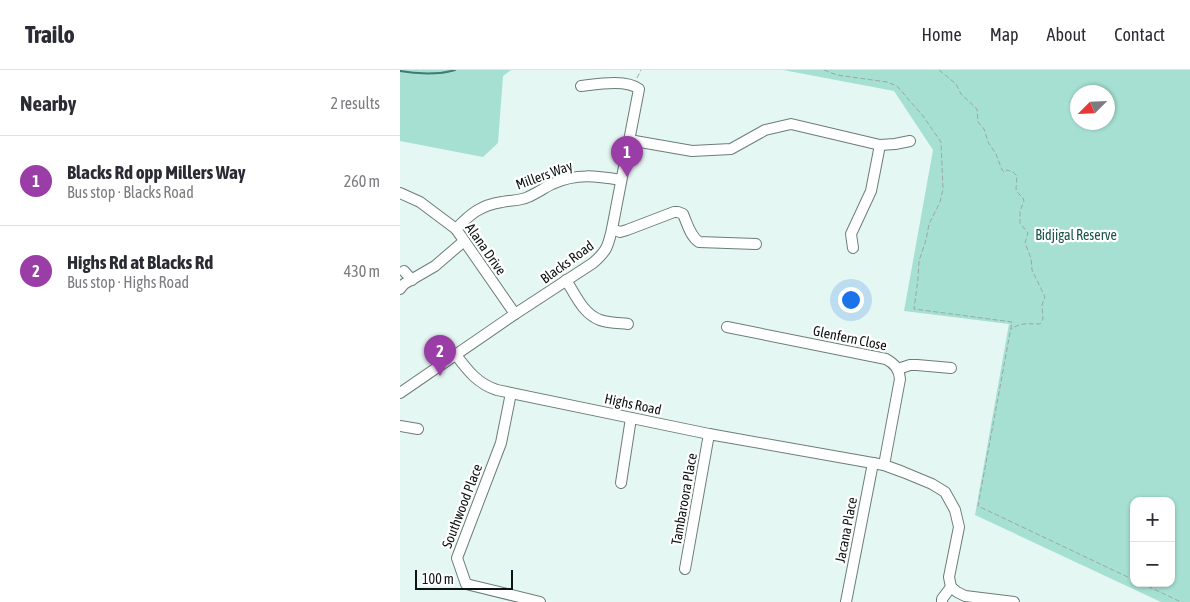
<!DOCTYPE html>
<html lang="en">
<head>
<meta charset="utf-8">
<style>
  body { margin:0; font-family:"Asap Condensed",sans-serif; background:#f7f7f7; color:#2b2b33 }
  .controls { position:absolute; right:15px; bottom:15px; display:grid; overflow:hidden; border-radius:10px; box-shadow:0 1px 4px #0004 }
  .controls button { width:45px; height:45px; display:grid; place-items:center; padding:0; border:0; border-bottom:1px solid #e1e1e2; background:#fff; color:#2b2b33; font:25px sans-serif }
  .compass { position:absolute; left:670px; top:15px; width:45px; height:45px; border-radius:50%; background:#fff; box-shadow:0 1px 4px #0004; rotate:246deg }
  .scale { position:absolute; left:15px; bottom:12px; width:98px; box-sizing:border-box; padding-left:5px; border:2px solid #0e1413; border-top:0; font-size:14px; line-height:18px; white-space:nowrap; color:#0e1413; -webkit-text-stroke:4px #fff; paint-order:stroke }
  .you { position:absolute; left:450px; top:229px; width:18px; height:18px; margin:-12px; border:4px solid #fff; border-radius:50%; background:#1a73e8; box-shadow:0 0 0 8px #1a73e833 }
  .badge { display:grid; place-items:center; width:32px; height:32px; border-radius:50%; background:#9b3da6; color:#fff; font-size:16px; font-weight:700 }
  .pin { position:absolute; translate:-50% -41px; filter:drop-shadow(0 1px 2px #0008) }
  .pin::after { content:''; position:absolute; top:26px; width:18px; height:15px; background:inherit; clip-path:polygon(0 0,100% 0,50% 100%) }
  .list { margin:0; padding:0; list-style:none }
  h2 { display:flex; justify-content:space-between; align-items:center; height:65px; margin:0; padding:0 20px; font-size:21px }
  h2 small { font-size:16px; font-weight:400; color:#7c7c81 }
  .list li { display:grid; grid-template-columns:32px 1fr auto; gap:15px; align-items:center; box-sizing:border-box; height:90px; padding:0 20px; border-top:1px solid #e1e1e2 }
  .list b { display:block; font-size:19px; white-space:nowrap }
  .list p { margin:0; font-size:16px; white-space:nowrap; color:#7c7c81 }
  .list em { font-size:16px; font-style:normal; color:#7c7c81 }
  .map { position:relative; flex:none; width:790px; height:532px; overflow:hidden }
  header { display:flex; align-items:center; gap:30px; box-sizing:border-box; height:70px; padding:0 25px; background:#fff; border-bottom:1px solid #e1e1e2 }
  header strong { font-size:24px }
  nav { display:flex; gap:28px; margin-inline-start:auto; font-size:18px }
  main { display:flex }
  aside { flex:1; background:#fff }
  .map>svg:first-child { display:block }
  .green { fill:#a5e0d3; fill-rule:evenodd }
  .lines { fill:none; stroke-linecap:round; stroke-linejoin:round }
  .stream { stroke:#45786e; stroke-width:2 }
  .minor-casing { stroke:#6c7d79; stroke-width:12 }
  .path { stroke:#9aa8a5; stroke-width:1; stroke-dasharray:5 2.5; stroke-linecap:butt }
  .minor { stroke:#fff; stroke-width:10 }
  .labels { text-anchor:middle; stroke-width:4.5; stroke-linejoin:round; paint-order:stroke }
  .street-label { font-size:14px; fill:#0e1413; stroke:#fff }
  .park-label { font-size:14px; fill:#18544a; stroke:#fff }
</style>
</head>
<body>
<header>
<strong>Trailo</strong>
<nav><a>Home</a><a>Map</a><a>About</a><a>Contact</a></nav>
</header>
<main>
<aside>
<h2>Nearby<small>2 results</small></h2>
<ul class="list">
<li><span class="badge">1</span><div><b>Blacks Rd opp Millers Way</b><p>Bus stop · Blacks Road</p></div><em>260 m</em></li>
<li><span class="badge">2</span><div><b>Highs Rd at Blacks Rd</b><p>Bus stop · Highs Road</p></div><em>430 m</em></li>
</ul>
</aside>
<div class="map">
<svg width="790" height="532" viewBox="0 0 790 532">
  <rect width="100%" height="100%" fill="#e5f7f3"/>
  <g class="green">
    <path d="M0,0H111L103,6L98,73L83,87L0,71Z"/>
    <path d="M383,0H790V532H761L575,445L609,254L504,241L533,80L494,21ZM678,22H708V52H678ZM734,431H771V513H734Z"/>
  </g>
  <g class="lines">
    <path class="stream" d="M0,1C16,4 39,5 55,0"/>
    <defs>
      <g id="minor">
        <path d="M229,70L292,81L331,79L365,60L391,54L480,75L495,74L510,71"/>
        <path d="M0,123L20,132L56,159L115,244"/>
        <path d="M56,159C70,144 81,135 102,132C111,130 120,131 128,127C137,123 144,118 152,114C177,103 196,106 221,110"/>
        <path d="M212,159L220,162L227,160L274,142H278L283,144C287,153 290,166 299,172L356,174"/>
        <path d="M453,178L451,164L471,121L480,75"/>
        <path d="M4,201L12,210"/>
        <path d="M166,210C175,224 183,244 200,250C209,253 219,253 228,254"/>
        <path d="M0,219L4,214L35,196L64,171"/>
        <path d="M327,257L486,289C495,294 499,299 500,309L484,395"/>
        <path d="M56,285C68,301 78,314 97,320L309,364L484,395L503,402L532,414L545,422L555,440L559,457L549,507L551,517L557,522L565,526L614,532"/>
        <path d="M498,299L510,295H517L551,298"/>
        <path d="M0,323L115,244L193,193C207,181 208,176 212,159L239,19C226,9 198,14 181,16"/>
        <path d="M111,323L101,373L57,488L66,514L140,532"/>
        <path d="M0,356L18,359"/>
        <path d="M221,413L231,348"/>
        <path d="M285,499L309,364"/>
        <path d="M446,532L473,393"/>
        <path d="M542,532V529L551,517"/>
      </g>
    </defs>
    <use href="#minor" class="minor-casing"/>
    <g class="path">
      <path d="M424,0L437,5L487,12L497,16L523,46L541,72L543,119L540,132L529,154L526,170L519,191L518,209L514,239L612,252L578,436L734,510"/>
      <path d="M539,0L556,14L561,24L577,39L578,52L584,59L588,72L596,84L602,100L604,102L607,100L613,102L617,106L616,119L617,122L623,128L624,131L620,141V153L628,163L625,173L631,188L632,200L645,227L642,235L643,249L640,254C628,254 622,252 611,259"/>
      <path d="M237,8L241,0"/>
      <path d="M741,513L781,532"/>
    </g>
    <use href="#minor" class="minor"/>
  </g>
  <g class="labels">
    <g class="street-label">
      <text transform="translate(144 105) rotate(-20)" y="5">Millers Way</text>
      <text transform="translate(86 179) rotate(55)" y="5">Alana Drive</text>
      <text transform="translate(167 192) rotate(-36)" y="5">Blacks Road</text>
      <text transform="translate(450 268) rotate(12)" y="5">Glenfern Close</text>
      <text transform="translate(233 334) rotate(12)" y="5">Highs Road</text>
      <text transform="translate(284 429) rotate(-80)" y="5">Tambaroora Place</text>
      <text transform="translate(62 436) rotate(-69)" y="5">Southwood Place</text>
      <text transform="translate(446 460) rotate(-79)" y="5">Jacana Place</text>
    </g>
    <g class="park-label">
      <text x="676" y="170">Bidjigal Reserve</text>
    </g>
  </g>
</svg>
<div class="controls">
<button>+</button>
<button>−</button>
</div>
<svg class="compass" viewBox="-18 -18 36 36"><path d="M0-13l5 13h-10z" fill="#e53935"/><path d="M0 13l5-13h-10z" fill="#7c7c81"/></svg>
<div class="scale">100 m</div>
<div class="you"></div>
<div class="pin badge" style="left:227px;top:107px">1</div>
<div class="pin badge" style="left:40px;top:306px">2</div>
</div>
</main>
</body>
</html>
